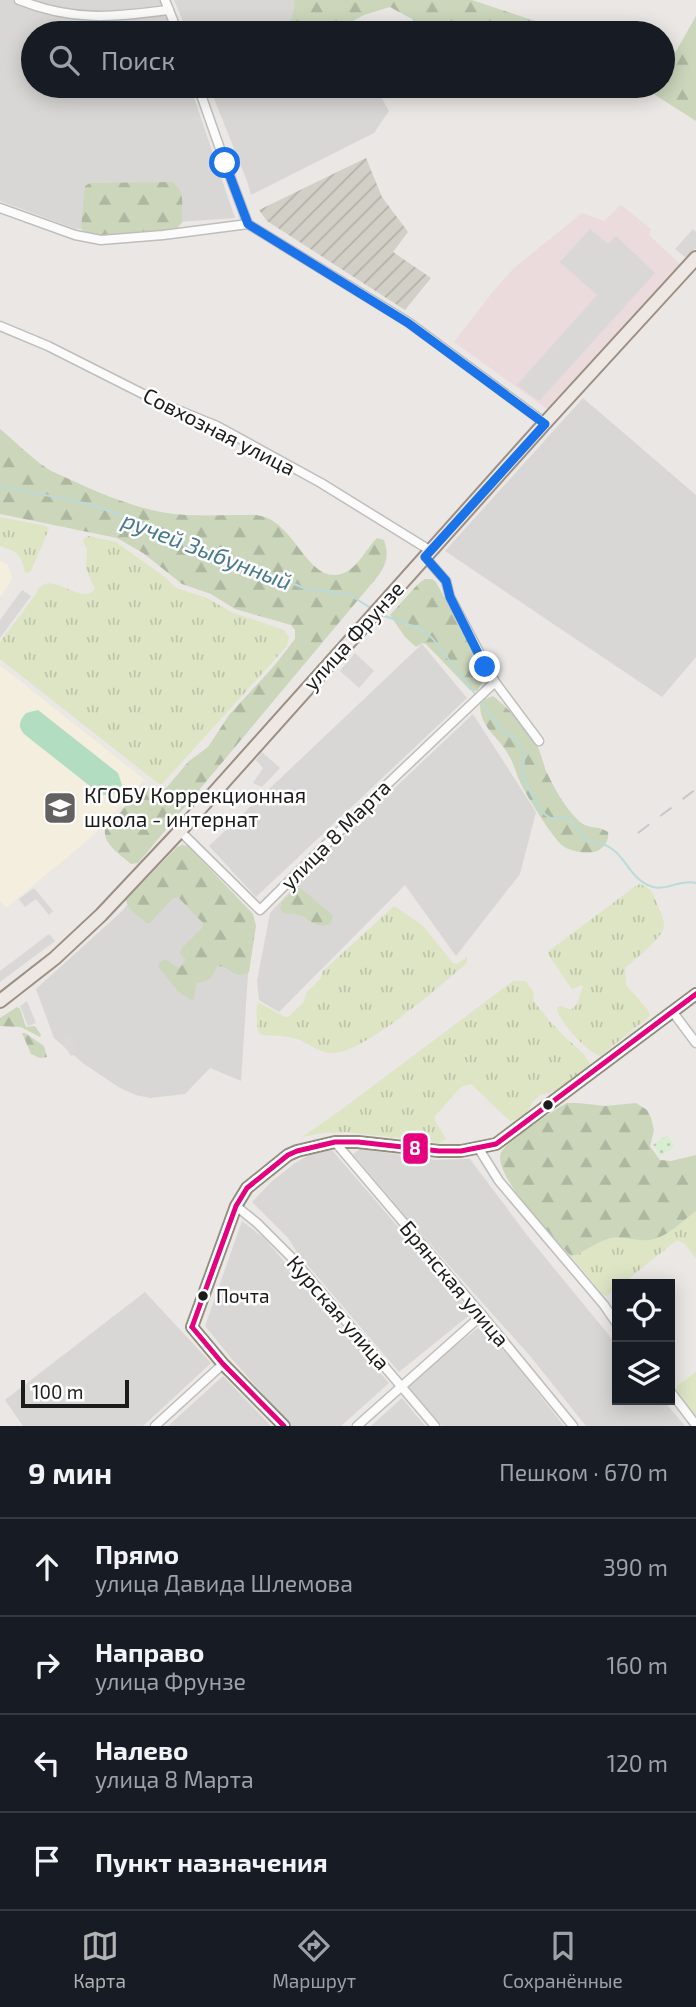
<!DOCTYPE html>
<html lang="ru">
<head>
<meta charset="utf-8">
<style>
  body { margin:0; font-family:"Exo 2",sans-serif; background:#242831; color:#f1f3f6 }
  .controls { position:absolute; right:21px; bottom:21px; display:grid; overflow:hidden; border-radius:0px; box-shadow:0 4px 18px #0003 }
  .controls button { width:63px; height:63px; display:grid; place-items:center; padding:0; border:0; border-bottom:2px solid #363941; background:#171b24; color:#f1f3f6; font:35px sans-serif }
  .scale { position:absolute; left:21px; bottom:18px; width:108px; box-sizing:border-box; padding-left:7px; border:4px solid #1b1b1b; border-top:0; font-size:19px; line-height:24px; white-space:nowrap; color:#1b1b1b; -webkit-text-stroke:5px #fff; paint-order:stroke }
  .stop { position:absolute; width:21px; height:21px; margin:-16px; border:5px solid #1a73e8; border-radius:50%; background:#fff }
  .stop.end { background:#1a73e8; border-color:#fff; box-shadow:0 2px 7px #0008 }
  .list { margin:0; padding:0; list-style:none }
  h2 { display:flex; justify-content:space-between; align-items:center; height:91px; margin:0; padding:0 28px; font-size:30px }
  h2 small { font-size:23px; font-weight:400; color:#9ea1a6 }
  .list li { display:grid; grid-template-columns:46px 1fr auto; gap:21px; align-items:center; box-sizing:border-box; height:98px; padding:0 28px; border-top:2px solid #363941 }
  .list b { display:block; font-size:26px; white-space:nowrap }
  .list p { margin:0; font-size:23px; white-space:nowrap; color:#9ea1a6 }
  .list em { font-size:23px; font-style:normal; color:#9ea1a6 }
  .icon { flex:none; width:38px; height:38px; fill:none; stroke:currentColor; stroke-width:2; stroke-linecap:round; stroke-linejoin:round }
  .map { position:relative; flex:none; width:696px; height:1426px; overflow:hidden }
  .search { position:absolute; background:#171b24; box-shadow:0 4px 18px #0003; left:21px; right:21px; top:21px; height:77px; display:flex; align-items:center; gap:18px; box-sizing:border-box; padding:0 24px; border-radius:38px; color:#9ea1a6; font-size:26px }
  .sheet { height:483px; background:#171b24 }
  nav { display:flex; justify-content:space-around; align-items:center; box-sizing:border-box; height:98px; border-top:2px solid #363941; background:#171b24; font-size:19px; color:#9ea1a6 }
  nav a { display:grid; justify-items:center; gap:4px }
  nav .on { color:#b1b2b3 }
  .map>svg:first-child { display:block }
  .residential { fill:#d9d7d5 }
  .commercial { fill:#ebdbdc }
  .education { fill:#f4eedf }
  .construction { fill:url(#construction-furrows) }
  .grass { fill:url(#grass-tufts) }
  .forest { fill:url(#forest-firs) }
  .park { fill:url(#park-dots) }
  .pitch { fill:#b2ddc1 }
  .parking { fill:#dad8d7 }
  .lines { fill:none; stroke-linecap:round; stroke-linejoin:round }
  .stream { stroke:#badbda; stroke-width:2 }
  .minor-casing { stroke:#bfbebc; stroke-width:11 }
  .secondary-casing { stroke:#928e7e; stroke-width:14 }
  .primary-casing { stroke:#9d8f83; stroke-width:16 }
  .minor { stroke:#fcfbfb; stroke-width:8 }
  .secondary { stroke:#f2f0e9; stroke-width:10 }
  .primary { stroke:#eee8e4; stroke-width:12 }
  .rail { stroke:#c9c8c8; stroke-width:2; stroke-dasharray:14 14; stroke-linecap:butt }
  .bus-1-casing { stroke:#fff; stroke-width:10 }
  .bus-1 { stroke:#e5007d; stroke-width:5 }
  .route { stroke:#1a73e8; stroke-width:9 }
  .bus-dot { fill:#1b1b1b; stroke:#fff; stroke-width:2.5 }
  .labels { text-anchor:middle; stroke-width:5; stroke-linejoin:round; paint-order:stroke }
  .bus-label { font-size:19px; fill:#1b1b1b; stroke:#fff; text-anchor:start }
  .street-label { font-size:21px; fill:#1b1b1b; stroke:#fff }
  .poi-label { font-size:21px; fill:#1b1b1b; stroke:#fff; text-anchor:start }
  .water-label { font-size:23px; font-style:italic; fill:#47798c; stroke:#fff }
  .line-badge { stroke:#fff; stroke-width:2.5 }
  .badge-label { font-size:19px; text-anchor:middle; font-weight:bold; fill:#fff }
</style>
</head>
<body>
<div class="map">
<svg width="696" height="1426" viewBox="0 0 696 1426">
  <defs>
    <pattern id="construction-furrows" width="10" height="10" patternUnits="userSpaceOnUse" patternTransform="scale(1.75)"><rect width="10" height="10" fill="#d2cfc6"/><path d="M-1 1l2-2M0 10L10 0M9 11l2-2" fill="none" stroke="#b4b1aa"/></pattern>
    <pattern id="grass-tufts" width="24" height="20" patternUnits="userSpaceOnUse" patternTransform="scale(1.75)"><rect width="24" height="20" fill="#dde5c5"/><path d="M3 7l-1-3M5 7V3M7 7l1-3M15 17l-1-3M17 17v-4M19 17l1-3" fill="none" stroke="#bdc4a9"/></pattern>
    <pattern id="forest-firs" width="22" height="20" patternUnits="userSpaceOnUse" patternTransform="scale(1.75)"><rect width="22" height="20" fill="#cbd6bb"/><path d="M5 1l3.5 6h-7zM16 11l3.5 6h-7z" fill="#aeb7a0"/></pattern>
    <pattern id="park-dots" width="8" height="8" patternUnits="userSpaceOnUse" patternTransform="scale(1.75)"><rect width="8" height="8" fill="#d7eed1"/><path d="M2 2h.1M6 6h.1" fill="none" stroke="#b8ccb3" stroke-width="1.8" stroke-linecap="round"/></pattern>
  </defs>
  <rect width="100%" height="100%" fill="#eae7e4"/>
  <g class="residential">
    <path d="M0,0H161L172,33H33V86H190L235,218L76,229L0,201Z"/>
    <path d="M174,0H329L347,33H188Z"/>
    <path d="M209,86H375L389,111L374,133L251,195L247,181Z"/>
    <path d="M583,398L696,495V657L662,697L445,551Z"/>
    <path d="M422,644L467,698L256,897L209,846Z"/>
    <path d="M473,714L536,812L520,874L456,956L405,885L279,1012L259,1000L257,981L270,913L324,855Z"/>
    <path d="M182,844L252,914L241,1081L210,1068L185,1094L150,1098L136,1095L120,1088L84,1064L54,1038L36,989L120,913Z"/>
    <path d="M360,1149L436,1160L470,1159L530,1239L617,1345V1400H663L685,1426H586L531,1357L411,1223L353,1154Z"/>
    <path d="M332,1150L472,1313L399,1372L298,1254L288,1238L252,1202L271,1182L295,1163L311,1154Z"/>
    <path d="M242,1221L264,1238L389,1383L341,1426H291L232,1359L205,1326Z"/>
    <path d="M145,1292L211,1363L143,1426H23L5,1400Z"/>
    <path d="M482,1325L512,1360L564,1426H442L406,1384Z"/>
    <path d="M223,1376L271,1426H168Z"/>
    <path d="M402,1398L425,1426H371Z"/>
  </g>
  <path class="commercial" d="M621,205L651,229L649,235L680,264L547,409L454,342L495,289L514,268L582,213L604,221Z"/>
  <g class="education">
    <path d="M0,561L7,564L13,578L0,598Z"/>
    <path d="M0,665L145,780L93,836L6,908L0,901Z"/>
  </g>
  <path class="construction" d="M366,158L382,197L408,232L393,252L431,278L405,310L267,221L259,210Z"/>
  <g class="grass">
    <path d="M0,517L46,526L49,529L31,571L27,573L25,572C21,553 17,552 0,546Z"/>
    <path d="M88,536L116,542L166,578L176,588L207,598L231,612L284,630L289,637L287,646L162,784H159L0,659V642L36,594C47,564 82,609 95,589L86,569L87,549L83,542L84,539Z"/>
    <path d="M640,884C652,889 653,893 657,904C660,911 664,918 664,926C663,938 635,959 625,968L626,985L648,1010L650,1016L600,1056C586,1051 562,1024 557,1010L558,1007L562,1006L571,1010L577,1004L583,986L581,985L573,989L571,988L548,954L549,951L633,888Z"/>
    <path d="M394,906L422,925L453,963L457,964L467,957V963C441,985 365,1052 334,1053C318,1054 305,1039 289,1037C258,1033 256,1044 257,1005L259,1003L285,1017H288L303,1003L307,992L321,978L322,972Z"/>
    <path d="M513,981H526L534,993L533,1000C543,1014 554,1026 566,1038C575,1047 587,1054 591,1067C581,1076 566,1086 553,1091C547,1094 543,1093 538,1097C526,1107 529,1119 510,1121L471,1084L461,1087L435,1116V1121L446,1139L439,1143L346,1132L324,1133L302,1137L341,1110Z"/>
    <path d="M696,1211V1259L685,1244L677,1240L622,1284H617V1288L606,1296L602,1294L571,1256C585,1252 598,1241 611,1238C624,1236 637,1242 650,1240C668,1237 682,1221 696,1211Z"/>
    <path d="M696,1372V1417L676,1389L677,1386Z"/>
  </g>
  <g class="forest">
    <path d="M294,0H472L571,33H531L524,30L494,31L489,33H443L432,29L420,27L412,19L390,7L364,15L331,33H289L287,31L295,6Z"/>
    <path d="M696,16V121L641,86H663V64L667,63L674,55Z"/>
    <path d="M172,182C187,192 181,207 182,223L175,230C151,232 100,243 81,229L85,186L90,183Z"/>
    <path d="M0,429C15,441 29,456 45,467C52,472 61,475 69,479C103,495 149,514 186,515C204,516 222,515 240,515C247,515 254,514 261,516C293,523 306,575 334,575C355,575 364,551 377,538L384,540C389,555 387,563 378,576L138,863L131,864C120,854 103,845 105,829L140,790L150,788L159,791L167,787L189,761L208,747L229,715L274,666L295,639V630L291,625L235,609L211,594L182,584L143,553L117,538L0,514Z"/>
    <path d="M425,579H432L436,582L472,650L483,681L477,691L470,690L426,644L423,643L416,647L405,637L390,615L418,584Z"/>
    <path d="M493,696C509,709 526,727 537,745C541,753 543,763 546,771C555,789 564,807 579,821C588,830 598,825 608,832C609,839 606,846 599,850C590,855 572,852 563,846C554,840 526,795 521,784C516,774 514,763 508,754C498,736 480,728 480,704L485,699Z"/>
    <path d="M183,845L188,846L253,914L256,926L249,972C236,982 230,965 217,966C211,980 211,980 196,983L194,999L191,1000L178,991L158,967L160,962L165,959L179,968L186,960L180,954L181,949L203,927V923L178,897L173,898L150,923H146C139,916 127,910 126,900L177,847Z"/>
    <path d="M297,887C304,890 327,910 333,916L331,924C312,930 311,917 296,914C291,913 287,914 283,913L280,908L282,902Z"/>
    <path d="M17,1007L20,1009L26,1027L35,1026L41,1035L40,1037L21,1027L0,1026V1018Z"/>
    <path d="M22,1033H25L44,1046L47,1057L40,1058L31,1054Z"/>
    <path d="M567,1103H578L605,1106L636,1103L647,1110L651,1118L654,1130L650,1146L660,1160L671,1161L696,1155V1211C682,1221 668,1237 650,1240C638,1242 624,1236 611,1238C598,1241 585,1252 571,1256C556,1240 488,1171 502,1151C509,1140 545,1117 558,1108Z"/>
  </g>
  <path class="park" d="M667,1135L675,1146L661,1156L653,1145Z"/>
  <path class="pitch" d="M38,710L118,773L122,785C115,794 112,797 100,794L24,734C17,726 20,720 26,713Z"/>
  <g class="parking">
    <path d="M590,229L608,244L616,236L655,273L539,401L517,385L597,295L560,262Z"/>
    <path d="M693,229L696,232V248L686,258L675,249Z"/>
    <path d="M22,590L31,596L0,638V620Z"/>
    <path d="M355,653L374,671L359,688L340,671Z"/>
    <path d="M262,752L280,768L262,787L253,783L263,768L256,760Z"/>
    <path d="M34,888L53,911L49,915L36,899L25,907L19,899Z"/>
    <path d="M49,934L55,941L0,982V971Z"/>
    <path d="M27,1001L36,1023L28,1026L20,1006Z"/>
    <path d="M68,1034L79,1051L71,1056L60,1039Z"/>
  </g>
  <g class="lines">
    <g class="stream">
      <path d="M0,486L89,504L139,522L217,559L258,569L306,589L348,594L371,608"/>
      <path d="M382,615L421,629L433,639L476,695"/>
      <path d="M479,699C487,710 495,721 503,730C508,735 516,739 520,744C527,754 523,762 523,771C523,782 540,813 550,818C555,820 562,817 567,817C576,823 578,834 587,841C628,843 623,878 653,887C667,891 680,879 696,883"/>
    </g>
    <defs>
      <g id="minor">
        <path d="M19,0C74,22 113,17 169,10"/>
        <path d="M165,0L178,33"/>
        <path d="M198,86L225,163L248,224L408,322L545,423"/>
        <path d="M0,208L75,235L101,240L163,235L248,224"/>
        <path d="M0,326L48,346L163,404L217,426L321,483L431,551"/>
        <path d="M425,557L446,581L450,597L495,682L539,741"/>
        <path d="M180,831L260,910L378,793L495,682"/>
        <path d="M672,1011L696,1043"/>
        <path d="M335,1142L482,1315L573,1426"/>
        <path d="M479,1149L499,1181L604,1305L617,1324"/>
        <path d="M236,1206L257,1223L292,1258L435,1426"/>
        <path d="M670,1391L696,1425"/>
        <path d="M155,1426L223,1364"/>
        <path d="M357,1426L482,1315"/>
      </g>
      <path id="secondary" d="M284,1426L223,1364L192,1327L236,1206L247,1188L288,1155L297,1151L335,1142H358L439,1151H461L496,1144L696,994"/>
      <path id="primary" d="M0,1001L55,958L101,915L180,831L545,423L696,258"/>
    </defs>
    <use href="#minor" class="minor-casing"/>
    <use href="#secondary" class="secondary-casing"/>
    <use href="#primary" class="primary-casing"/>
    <use href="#minor" class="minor"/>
    <use href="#secondary" class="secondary"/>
    <use href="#primary" class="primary"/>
    <path class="rail" d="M638,833L696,789"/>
    <defs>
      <g id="bus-1">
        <path d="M192,1327L236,1206L247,1188L288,1155L297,1151L335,1142H358L439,1151H461L496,1144L696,994"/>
        <path d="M192,1327L223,1364L284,1426"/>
      </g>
    </defs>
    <use href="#bus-1" class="bus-1-casing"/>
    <use href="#bus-1" class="bus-1"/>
  </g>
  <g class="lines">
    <path class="route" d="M225,163L248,224L408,323L545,424L425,557L446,581L450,597L485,667"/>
  </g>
  <defs>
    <symbol id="school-square" viewBox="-11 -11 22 22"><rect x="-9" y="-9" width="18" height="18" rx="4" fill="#636261" stroke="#fff"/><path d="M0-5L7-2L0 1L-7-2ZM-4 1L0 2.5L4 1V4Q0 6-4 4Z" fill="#fff"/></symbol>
  </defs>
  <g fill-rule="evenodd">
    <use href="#school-square" x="41" y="789" width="38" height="38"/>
  </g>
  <g class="bus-dot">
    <circle cx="548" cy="1105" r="6"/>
    <circle cx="203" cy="1296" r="6"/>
  </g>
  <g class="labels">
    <g class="bus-label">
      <text x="216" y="1303">Почта</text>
    </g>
    <g class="street-label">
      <text transform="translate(219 432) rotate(27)" y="7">Совхозная улица</text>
      <text transform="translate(354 636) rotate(-48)" y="7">улица Фрунзе</text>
      <text transform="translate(336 835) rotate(-45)" y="7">улица 8 Марта</text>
      <text transform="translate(454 1284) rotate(50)" y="7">Брянская улица</text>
      <text transform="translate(338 1313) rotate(49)" y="7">Курская улица</text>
    </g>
    <g class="poi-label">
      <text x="84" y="803">КГОБУ Коррекционная<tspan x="84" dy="24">школа - интернат</tspan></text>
    </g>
    <g class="water-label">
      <text transform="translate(207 551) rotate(21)" y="8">ручей Зыбунный</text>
    </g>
  </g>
  <rect class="line-badge" x="402" y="1132" width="27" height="33" rx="7" fill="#e5007d"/>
  <g class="badge-label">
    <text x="415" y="1155">8</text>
  </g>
</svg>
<div class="controls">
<button><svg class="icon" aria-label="locate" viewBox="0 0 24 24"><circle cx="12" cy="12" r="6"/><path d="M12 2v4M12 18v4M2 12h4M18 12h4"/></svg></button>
<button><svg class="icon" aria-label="layers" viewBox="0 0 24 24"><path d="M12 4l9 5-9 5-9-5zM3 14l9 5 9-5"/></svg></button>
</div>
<div class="scale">100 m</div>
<div class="stop" style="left:225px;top:163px"></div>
<div class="stop end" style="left:485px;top:667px"></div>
<div class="search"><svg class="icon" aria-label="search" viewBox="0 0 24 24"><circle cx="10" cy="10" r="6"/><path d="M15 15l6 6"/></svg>Поиск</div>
</div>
<section class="sheet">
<h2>9 мин<small>Пешком · 670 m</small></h2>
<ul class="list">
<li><svg class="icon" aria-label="ahead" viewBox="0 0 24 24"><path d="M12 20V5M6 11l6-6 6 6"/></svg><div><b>Прямо</b><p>улица Давида Шлемова</p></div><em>390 m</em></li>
<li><svg class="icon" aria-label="right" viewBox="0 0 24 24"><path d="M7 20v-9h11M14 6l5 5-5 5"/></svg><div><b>Направо</b><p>улица Фрунзе</p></div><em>160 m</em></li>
<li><svg class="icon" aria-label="left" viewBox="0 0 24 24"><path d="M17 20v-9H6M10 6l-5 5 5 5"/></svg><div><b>Налево</b><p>улица 8 Марта</p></div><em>120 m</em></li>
<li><svg class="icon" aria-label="arrive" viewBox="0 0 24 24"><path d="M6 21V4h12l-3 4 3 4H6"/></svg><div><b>Пункт назначения</b></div></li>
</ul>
</section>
<nav>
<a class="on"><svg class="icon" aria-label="map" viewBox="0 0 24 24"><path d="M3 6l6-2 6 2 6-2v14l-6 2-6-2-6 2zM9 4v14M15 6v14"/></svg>Карта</a>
<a><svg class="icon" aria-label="directions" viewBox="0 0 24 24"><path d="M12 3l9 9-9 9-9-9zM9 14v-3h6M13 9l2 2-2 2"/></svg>Маршрут</a>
<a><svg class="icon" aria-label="saved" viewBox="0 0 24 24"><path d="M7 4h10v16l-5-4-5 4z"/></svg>Сохранённые</a>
</nav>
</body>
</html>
